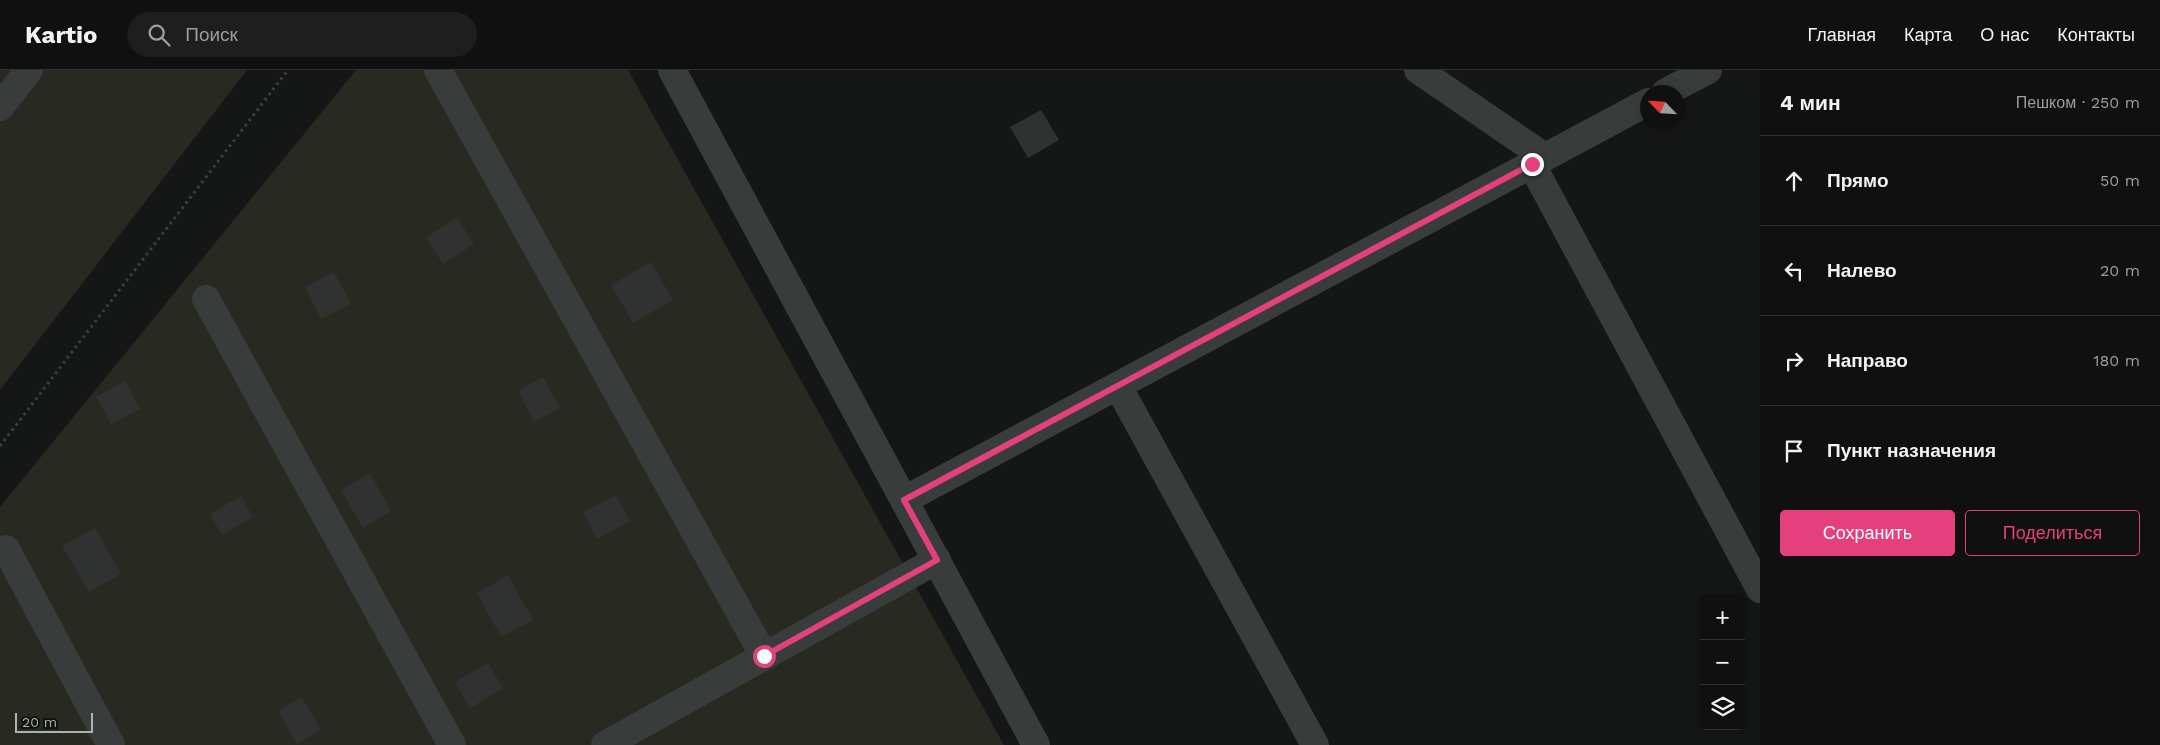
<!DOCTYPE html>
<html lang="ru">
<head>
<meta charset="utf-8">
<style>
  body { margin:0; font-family:"Work Sans",sans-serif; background:#1e1e1e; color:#f1f3f6 }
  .controls { position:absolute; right:15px; bottom:15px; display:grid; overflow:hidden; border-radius:5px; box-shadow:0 2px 12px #0003 }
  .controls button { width:45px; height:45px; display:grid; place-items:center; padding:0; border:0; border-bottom:1px solid #303030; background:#101010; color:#f1f3f6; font:25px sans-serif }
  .compass { position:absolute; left:1640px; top:15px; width:45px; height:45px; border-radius:50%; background:#101010; box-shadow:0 2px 12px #0003; rotate:295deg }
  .scale { position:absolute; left:15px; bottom:12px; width:78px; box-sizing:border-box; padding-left:5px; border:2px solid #a7b5b0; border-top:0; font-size:14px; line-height:18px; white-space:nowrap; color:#a7b5b0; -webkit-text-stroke:4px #101111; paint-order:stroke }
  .stop { position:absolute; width:15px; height:15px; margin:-11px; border:4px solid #e3407d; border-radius:50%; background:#fff }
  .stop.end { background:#e3407d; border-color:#fff; box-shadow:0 1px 5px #0008 }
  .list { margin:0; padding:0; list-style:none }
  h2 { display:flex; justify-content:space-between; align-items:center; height:65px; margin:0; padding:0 20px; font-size:21px }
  h2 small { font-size:16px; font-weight:400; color:#9c9d9f }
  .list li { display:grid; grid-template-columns:32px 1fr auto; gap:15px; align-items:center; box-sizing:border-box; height:90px; padding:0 20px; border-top:1px solid #303030 }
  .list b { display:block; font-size:19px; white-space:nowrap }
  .list em { font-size:16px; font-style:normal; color:#9c9d9f }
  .actions { display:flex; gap:10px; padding:15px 20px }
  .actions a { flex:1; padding:11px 0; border:1px solid #e3407d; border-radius:5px; text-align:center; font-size:18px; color:#e3407d }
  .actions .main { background:#e3407d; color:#fff }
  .icon { flex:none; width:28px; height:28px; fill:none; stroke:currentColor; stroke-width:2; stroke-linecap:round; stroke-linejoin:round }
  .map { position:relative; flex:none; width:1760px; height:675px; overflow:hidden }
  header { display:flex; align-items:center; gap:30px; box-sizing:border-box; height:70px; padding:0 25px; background:#101010; border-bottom:1px solid #303030 }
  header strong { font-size:24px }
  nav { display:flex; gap:28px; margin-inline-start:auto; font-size:18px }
  .search { width:350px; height:45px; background:#1e1e1e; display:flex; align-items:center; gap:12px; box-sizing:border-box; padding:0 18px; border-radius:28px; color:#9c9d9f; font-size:19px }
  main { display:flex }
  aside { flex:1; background:#101010 }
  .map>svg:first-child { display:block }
  .green { fill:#282921 }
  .building { fill:#303232 }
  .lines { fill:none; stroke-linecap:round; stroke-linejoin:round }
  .path { stroke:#3c4240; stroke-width:3; stroke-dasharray:2.5 4; stroke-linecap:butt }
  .minor { stroke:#383d3c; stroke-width:28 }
  .route { stroke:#e3407d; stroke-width:6 }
</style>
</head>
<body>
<header>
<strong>Kartio</strong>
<div class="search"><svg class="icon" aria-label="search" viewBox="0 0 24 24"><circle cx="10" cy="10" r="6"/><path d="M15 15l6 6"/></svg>Поиск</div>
<nav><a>Главная</a><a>Карта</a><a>О нас</a><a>Контакты</a></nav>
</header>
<main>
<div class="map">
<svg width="1760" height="675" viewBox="0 0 1760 675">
  <rect width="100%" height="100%" fill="#151616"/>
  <g class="green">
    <path d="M0,0H247L0,320Z"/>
    <path d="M356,0H628L1004,675H0V437Z"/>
  </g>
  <g class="building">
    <path d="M1041,40L1059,70L1028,88L1010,57Z"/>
    <path d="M457,147L474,174L443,194L426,168Z"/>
    <path d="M651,192L673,230L633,253L611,215Z"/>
    <path d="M334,202L351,234L321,249L305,217Z"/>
    <path d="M543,307L560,338L534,352L518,321Z"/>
    <path d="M125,311L140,339L111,354L96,327Z"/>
    <path d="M370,403L391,441L363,458L341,420Z"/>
    <path d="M616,425L630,451L597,469L583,442Z"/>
    <path d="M241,426L253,447L222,465L210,444Z"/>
    <path d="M95,458L121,504L89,522L62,476Z"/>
    <path d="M508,505L533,550L501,567L477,523Z"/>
    <path d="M488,593L503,618L470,638L455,612Z"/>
    <path d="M302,627L321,660L297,674L278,641Z"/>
  </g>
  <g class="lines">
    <path class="path" d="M0,376L288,0"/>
    <g class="minor">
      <path d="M438,0L764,586"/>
      <path d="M672,0L1036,675"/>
      <path d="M1418,0L1545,87"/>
      <path d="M1666,22L1708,0"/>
      <path d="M0,37L29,0"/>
      <path d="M1532,95L1760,519"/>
      <path d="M206,229L452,675"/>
      <path d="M1118,316L1315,675"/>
      <path d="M904,430L1648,32"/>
      <path d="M6,479L111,675"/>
      <path d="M605,675L937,490"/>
    </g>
  </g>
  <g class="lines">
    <path class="route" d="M764,586L937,490L904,430L1532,94"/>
  </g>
</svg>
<div class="controls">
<button>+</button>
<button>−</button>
<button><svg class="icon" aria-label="layers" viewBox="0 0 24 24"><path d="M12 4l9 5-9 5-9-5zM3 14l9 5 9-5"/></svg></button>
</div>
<svg class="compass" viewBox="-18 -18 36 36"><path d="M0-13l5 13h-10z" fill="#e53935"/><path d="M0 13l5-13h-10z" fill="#9c9d9f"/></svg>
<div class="scale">20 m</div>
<div class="stop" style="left:764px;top:586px"></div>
<div class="stop end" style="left:1532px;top:94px"></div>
</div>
<aside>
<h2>4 мин<small>Пешком · 250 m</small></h2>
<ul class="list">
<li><svg class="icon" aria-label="ahead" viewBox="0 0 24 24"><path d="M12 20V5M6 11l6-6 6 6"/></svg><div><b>Прямо</b></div><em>50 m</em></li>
<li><svg class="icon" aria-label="left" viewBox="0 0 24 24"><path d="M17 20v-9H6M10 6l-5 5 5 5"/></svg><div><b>Налево</b></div><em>20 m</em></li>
<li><svg class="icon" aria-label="right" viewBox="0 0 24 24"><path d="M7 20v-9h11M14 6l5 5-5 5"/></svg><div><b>Направо</b></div><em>180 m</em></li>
<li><svg class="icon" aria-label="arrive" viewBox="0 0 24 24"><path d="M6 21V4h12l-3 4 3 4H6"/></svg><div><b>Пункт назначения</b></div></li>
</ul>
<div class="actions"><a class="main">Сохранить</a><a>Поделиться</a></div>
</aside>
</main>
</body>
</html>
